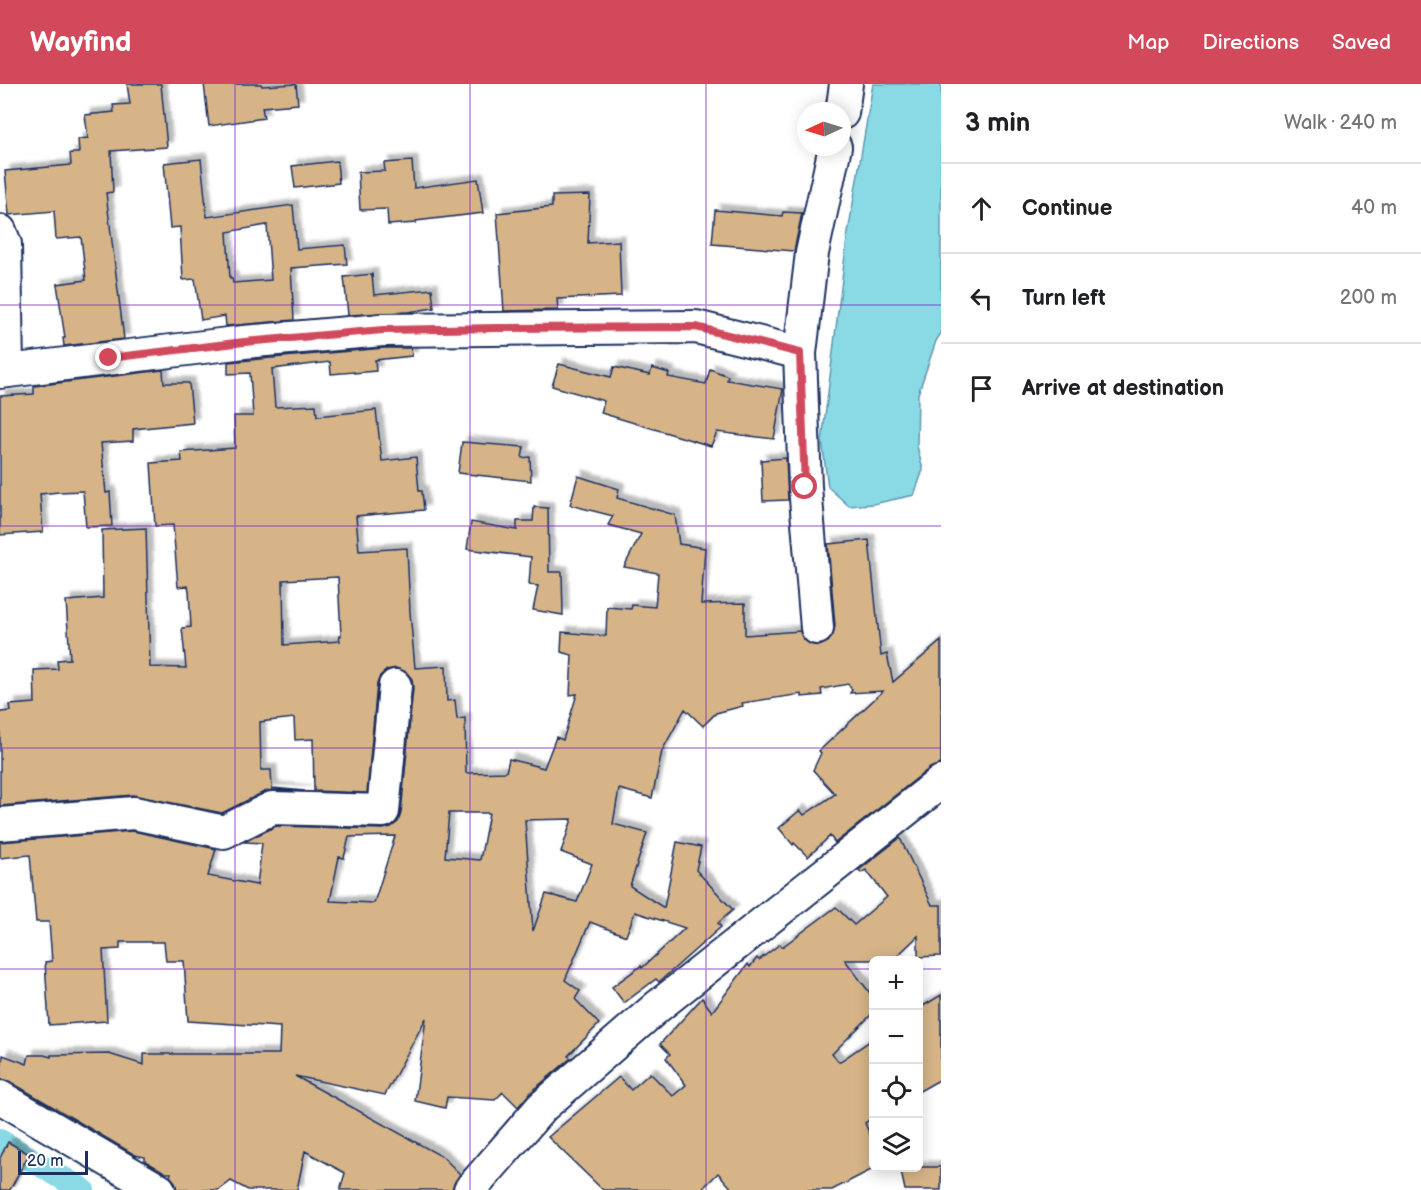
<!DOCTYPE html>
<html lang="en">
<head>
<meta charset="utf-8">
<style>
  body { margin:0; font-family:"Balsamiq Sans",sans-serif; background:#f6f6f6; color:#202124 }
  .controls { position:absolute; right:18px; bottom:18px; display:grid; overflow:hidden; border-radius:9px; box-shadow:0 3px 15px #0003 }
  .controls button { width:54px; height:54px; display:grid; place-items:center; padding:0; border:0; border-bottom:2px solid #e0e0e0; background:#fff; color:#202124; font:30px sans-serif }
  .compass { position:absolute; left:797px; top:18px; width:54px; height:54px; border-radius:50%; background:#fff; box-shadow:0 3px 15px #0003; rotate:266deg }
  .scale { position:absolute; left:18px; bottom:15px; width:70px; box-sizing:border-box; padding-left:6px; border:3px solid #1b2f5e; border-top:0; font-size:16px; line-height:21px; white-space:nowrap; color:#1b2f5e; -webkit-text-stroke:4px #fff; paint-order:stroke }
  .stop { position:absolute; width:18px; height:18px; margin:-14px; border:4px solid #d1495b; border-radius:50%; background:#fff }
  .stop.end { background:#d1495b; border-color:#fff; box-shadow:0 2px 6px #0008 }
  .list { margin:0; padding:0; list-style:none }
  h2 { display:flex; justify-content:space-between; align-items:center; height:78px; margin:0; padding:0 24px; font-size:26px }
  h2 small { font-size:20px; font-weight:400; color:#757577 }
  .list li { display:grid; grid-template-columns:39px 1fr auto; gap:18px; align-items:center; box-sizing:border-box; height:90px; padding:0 24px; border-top:2px solid #e0e0e0 }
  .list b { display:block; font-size:22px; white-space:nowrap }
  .list em { font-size:20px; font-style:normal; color:#757577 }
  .icon { flex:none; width:33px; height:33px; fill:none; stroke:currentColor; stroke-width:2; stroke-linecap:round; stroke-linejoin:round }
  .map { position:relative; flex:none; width:941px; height:1106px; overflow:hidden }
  header { display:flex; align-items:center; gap:36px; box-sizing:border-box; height:84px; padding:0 30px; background:#d1495b; color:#fff }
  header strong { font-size:28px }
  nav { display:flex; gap:33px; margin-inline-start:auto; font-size:21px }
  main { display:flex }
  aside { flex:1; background:#fff }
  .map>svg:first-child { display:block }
  .water { fill:#8adae5; stroke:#5e96af; stroke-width:1.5 }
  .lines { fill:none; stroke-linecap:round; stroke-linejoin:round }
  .canal { stroke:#8adae5; stroke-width:24 }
  .building { fill:#d6b488; stroke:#1b2f5e; stroke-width:1.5; fill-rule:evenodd; filter:url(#shadow) }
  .minor-casing { stroke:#1b2f5e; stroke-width:36 }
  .minor { stroke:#fff; stroke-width:32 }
  .route { stroke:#d1495b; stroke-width:8 }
  .grid { fill:none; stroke:#7b2cbf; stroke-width:1.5; stroke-opacity:0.55 }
</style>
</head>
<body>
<header>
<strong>Wayfind</strong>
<nav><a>Map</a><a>Directions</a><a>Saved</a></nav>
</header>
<main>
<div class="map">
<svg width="941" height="1106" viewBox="0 0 941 1106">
  <defs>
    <filter id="shadow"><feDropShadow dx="5.5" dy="-5.5" stdDeviation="1.5" flood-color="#0004"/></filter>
  </defs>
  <rect width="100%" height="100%" fill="#fff"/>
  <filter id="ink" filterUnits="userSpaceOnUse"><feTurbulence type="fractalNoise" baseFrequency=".0167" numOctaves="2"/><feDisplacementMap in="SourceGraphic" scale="12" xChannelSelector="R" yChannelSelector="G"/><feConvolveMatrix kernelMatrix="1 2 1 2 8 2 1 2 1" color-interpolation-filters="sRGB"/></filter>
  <g filter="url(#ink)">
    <path class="water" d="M873,0H941V249L936,257L918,310L917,362L923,386L914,411L873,420L849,422L828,403L822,357L847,155Z"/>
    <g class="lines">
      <path class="canal" d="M0,1057L83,1106"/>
    </g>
    <g class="building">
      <path d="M127,0H161L167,63L111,67L113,108L106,109L124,255L64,262L63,254H65L57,200L86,196L81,153L56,155L54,127L9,131L5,87L71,81L70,69H79L78,55L88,54L85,31L114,28L113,21L130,20Z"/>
      <path d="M204,0H261L262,2L296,0L298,20L262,23L264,34L209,42Z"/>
      <path d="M201,75L207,133L293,121L297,165L345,161L347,180L291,184L294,236L226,242L225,232L201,236L195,195L183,196L180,143L170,144L164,79ZM267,141L271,196L233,199L232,194H230L227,148Z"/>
      <path d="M337,77L339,99L295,104L292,82Z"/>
      <path d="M412,77L414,104L478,95L483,129L416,137V139L388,141L387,125L360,126L358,88L385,87L384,79Z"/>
      <path d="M590,111L588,159L619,157L621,212L557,215L558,226L504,227L497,129L552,123V112Z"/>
      <path d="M715,126L782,132L783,128L802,129L794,167L712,160Z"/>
      <path d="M372,190L374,211L432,205L434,224L408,228L348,231L344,193Z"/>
      <path d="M384,264H411L412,272L375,276L376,287L354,289V288L331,290L330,278L272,285L275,323L316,321L317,332L376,326L382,377L416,373L419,407H422L424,426L356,432L359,467L407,464L410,528L415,584L446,582L447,617L455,616L457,635L465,634L466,689L506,688L509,675L544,684L556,653L563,656L577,610L570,611L572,571L561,568L562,548L606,552L607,523L631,525L632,521L655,523L658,489L624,483L641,450L608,441L613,432L570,421L578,392L619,405L617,414L675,431L679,460L705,464L701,520L745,519V551L800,547L803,555L810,560L819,562L828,558L833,551L835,542L828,460L869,456L881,572L887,570L893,598L941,557V680L930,684L835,759L830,752L808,773L794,759L793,761L779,744L800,726L804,731L835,710L813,686L821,669L819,667L883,607L850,609L852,606L848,600L821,605L822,611L802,613V610L742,619L743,622L716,629L703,642L685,625L662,667L652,714L619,705L613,740L647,749L630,802L664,824L677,758L701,763L696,786L733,826L718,839L721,843L659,898L656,895L624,919L612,903L641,882L642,884L685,844L635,828L626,852L590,838L565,896L580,907L575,915L599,940L568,972L571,974L530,1009L518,1023L503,1008L495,1016L447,1013L445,1024L415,1017L426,934L385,1011L295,992L443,1073L460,1090L453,1102L452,1106H340L345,1089L305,1067L297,1106H248L231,1097L219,1106H177L175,1098L170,1092L171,1089H166L145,1077V1073L135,1071L9,997L0,995L3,971L27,980L29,971H44L51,973V971L109,970L144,981V970H279L280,943L188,937L184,877H166L164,858H120V865L103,866L107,937L49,941L45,878L52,877L49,838H36L30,771L0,774V758L133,747L216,765L208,792L257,801L262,759L244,758L276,742L383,745L391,743L398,738L401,729L413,604L412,595L406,588L396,584L387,586L380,592L377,600L367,709L314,707L313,655L295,656L294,634L260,638L261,686H271L272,704L305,707L272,706L264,708L222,729L133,711L0,722V628L11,627L10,621L35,619L34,586L58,585L57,576L70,575L66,517L103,514L102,446L146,444L150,583L186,584L182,544L191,543L189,507L188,502L178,503L173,441L155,442L151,379L182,377L181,368L235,364L234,332H253L250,289L228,290V278ZM338,493L341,552H339L340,557L284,561L283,496ZM449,729H489L480,776L445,773ZM572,735L561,768L592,780L577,818L546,810L533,847L525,736ZM395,752L374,819L330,817L339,773L344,774L349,753Z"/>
      <path d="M559,280L611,293L614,283L650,291L652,284L669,289L668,293L706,300L710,285L728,292L727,296L783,305L774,355L717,348L711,362L601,329L604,317L552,302Z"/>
      <path d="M163,286L164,299H189L193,339L133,345V357L101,359L106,409L110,408L112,442L86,443L83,407L59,408L40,410L43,448L0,451V312L34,310V302Z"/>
      <path d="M462,358L524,363L522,374L530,373L531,397L458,389Z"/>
      <path d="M786,374L788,416L763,417L761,376Z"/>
      <path d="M534,423L548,424L549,488H562L563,531L533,526L538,502L529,501L531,473L467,465L471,438L517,446V437H533Z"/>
      <path d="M900,754L932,821H941V872L918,873V852L893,876H845L873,913V929L832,970L839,978L873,955V1033L865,1039L873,1058V1085L832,1106H733L718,1089L701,1106H603L548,1053L619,993L631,1006L650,989L673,1012L686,1001L666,974L670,970L660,960L702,914L712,928L748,880L750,883L757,874L759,876L780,860L782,863L836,823L854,841L887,813L866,786L861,789L859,786Z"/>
      <path d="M941,911V995L918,1008V925Z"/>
      <path d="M8,1058L29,1070L10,1106H0V1074Z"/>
      <path d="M900,1083H941V1106H905Z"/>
    </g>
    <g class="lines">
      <defs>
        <g id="minor">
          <path d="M842,29L846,0"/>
          <path d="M0,147L5,160L7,287"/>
          <path d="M0,288L244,258L383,246L696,243L800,269"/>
          <path d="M817,544L805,403L800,269L812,169L835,63"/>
          <path d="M0,740L134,729L224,748L272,724L383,727L395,602"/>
          <path d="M0,1013L159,1106"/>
          <path d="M470,1106L542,1023L657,923L941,698"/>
        </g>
      </defs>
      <use href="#minor" class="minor-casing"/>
      <use href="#minor" class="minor"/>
    </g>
  </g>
  <g class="lines" filter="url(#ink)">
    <path class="route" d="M109,274L244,258L383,246L497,244L696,243L800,269L805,403"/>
  </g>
  <path class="grid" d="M235,0V1106M470,0V1106M706,0V1106M0,221H941M0,442H941M0,664H941M0,885H874M918,885H941"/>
</svg>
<div class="controls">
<button>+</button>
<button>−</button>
<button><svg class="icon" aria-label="locate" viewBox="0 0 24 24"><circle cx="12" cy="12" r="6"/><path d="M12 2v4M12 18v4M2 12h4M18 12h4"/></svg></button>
<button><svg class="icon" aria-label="layers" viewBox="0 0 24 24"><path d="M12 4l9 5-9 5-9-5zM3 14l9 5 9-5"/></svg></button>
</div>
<svg class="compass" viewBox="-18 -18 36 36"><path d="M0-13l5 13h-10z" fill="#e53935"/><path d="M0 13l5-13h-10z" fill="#757577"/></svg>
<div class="scale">20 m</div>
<div class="stop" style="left:805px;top:403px"></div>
<div class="stop end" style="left:109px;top:274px"></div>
</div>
<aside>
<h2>3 min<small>Walk · 240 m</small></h2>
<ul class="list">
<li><svg class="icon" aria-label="ahead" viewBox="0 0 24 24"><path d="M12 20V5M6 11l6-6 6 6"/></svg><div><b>Continue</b></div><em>40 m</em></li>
<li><svg class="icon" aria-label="left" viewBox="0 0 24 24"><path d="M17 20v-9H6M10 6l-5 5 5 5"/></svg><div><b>Turn left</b></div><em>200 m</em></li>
<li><svg class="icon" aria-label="arrive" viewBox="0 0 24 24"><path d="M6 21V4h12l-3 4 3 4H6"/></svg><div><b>Arrive at destination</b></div></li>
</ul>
</aside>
</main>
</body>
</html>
